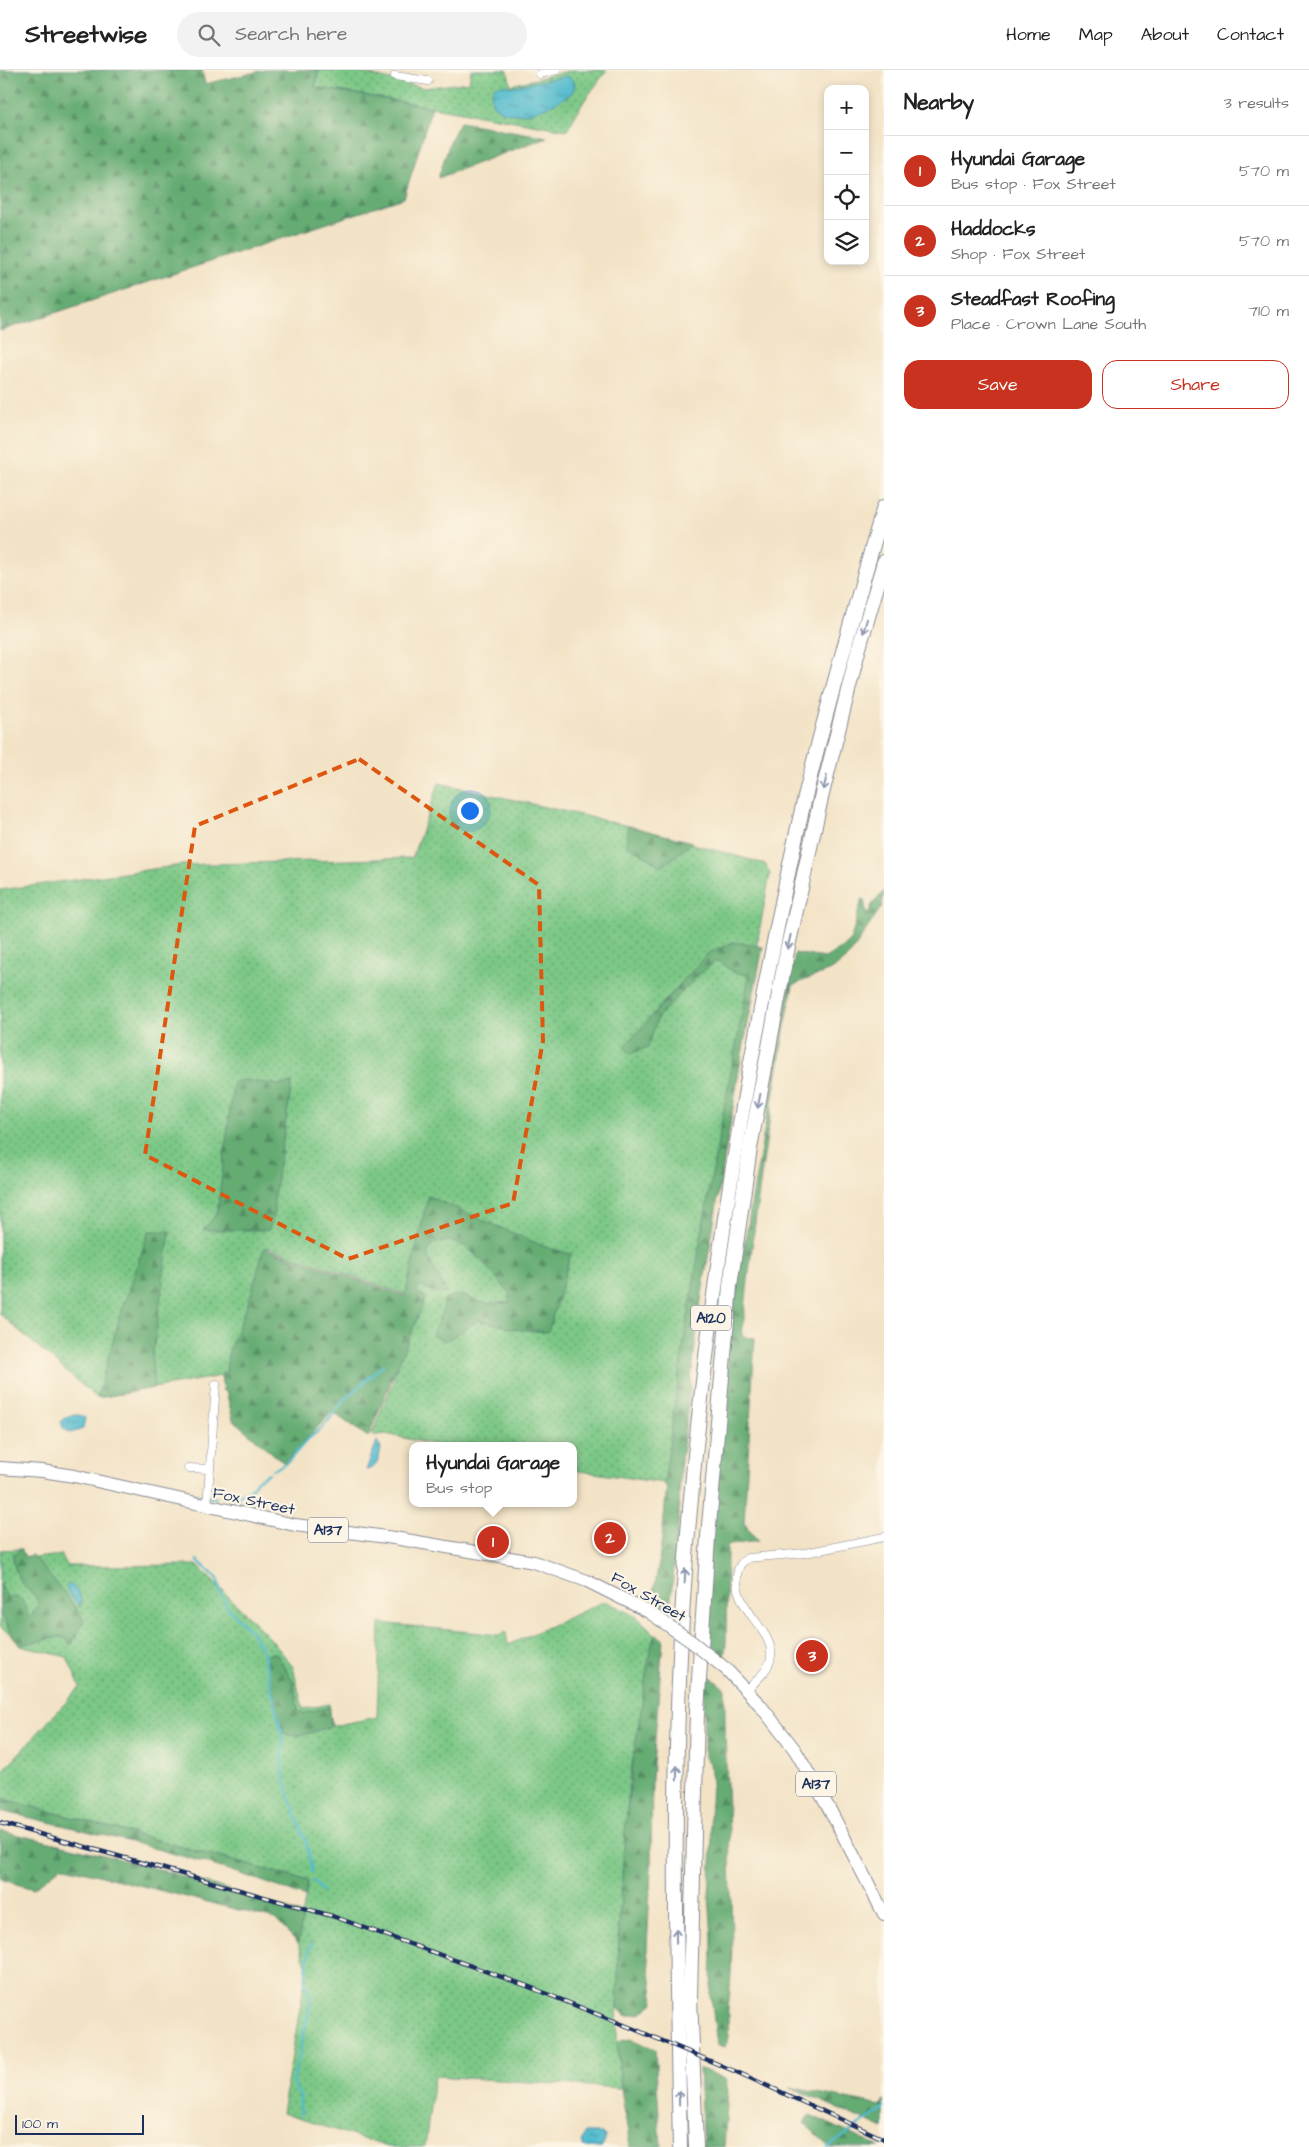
<!DOCTYPE html>
<html lang="en">
<head>
<meta charset="utf-8">
<style>
  body { margin:0; font-family:"Architects Daughter",sans-serif; background:#f2f2f2; color:#222 }
  .controls { position:absolute; right:15px; top:15px; display:grid; overflow:hidden; border-radius:10px; box-shadow:0 2px 8px #0003 }
  .controls button { width:45px; height:45px; display:grid; place-items:center; padding:0; border:0; border-bottom:1px solid #e0e0e0; background:#fff; color:#222; font:25px sans-serif }
  .scale { position:absolute; left:15px; bottom:12px; width:129px; box-sizing:border-box; padding-left:5px; border:2px solid #1b2f5e; border-top:0; font-size:14px; line-height:18px; white-space:nowrap; color:#1b2f5e; -webkit-text-stroke:4px #fcf5e5; paint-order:stroke }
  .you { position:absolute; left:469px; top:740px; width:18px; height:18px; margin:-12px; border:4px solid #fff; border-radius:50%; background:#1a73e8; box-shadow:0 0 0 8px #1a73e833 }
  .badge { display:grid; place-items:center; width:32px; height:32px; border-radius:50%; background:#c8321e; color:#fff; font-size:16px; font-weight:700 }
  .pin { position:absolute; translate:-50% -50%; border:2px solid #fff; box-shadow:0 1px 5px #0006 }
  .popup { position:absolute; left:409px; top:1372px; width:168px; height:65px; box-sizing:border-box; display:grid; place-content:center; border-radius:10px; background:#fff; filter:drop-shadow(0 1px 4px #0005); font-size:16px; white-space:nowrap; color:#767676 }
  .popup b { font-size:19px; color:#222 }
  .popup::after { content:''; position:absolute; left:50%; top:100%; margin-left:-10px; border:10px solid transparent; border-top-color:#fff }
  .list { margin:0; padding:0; list-style:none }
  h2 { display:flex; justify-content:space-between; align-items:center; height:65px; margin:0; padding:0 20px; font-size:21px }
  h2 small { font-size:16px; font-weight:400; color:#767676 }
  .list li { display:grid; grid-template-columns:32px 1fr auto; gap:15px; align-items:center; box-sizing:border-box; height:70px; padding:0 20px; border-top:1px solid #e0e0e0 }
  .list b { display:block; font-size:19px; white-space:nowrap }
  .list p { margin:0; font-size:16px; white-space:nowrap; color:#767676 }
  .list em { font-size:16px; font-style:normal; color:#767676 }
  .actions { display:flex; gap:10px; padding:15px 20px }
  .actions a { flex:1; padding:11px 0; border:1px solid #c8321e; border-radius:15px; text-align:center; font-size:18px; color:#c8321e }
  .actions .main { background:#c8321e; color:#fff }
  .icon { flex:none; width:28px; height:28px; fill:none; stroke:currentColor; stroke-width:2; stroke-linecap:round; stroke-linejoin:round }
  .map { position:relative; flex:none; width:884px; height:2077px; overflow:hidden }
  header { display:flex; align-items:center; gap:30px; box-sizing:border-box; height:70px; padding:0 25px; background:#fff; border-bottom:1px solid #e0e0e0 }
  header strong { font-size:24px }
  nav { display:flex; gap:28px; margin-inline-start:auto; font-size:18px }
  .search { width:350px; height:45px; background:#f2f2f2; display:flex; align-items:center; gap:12px; box-sizing:border-box; padding:0 18px; border-radius:28px; color:#767676; font-size:19px }
  main { display:flex }
  aside { flex:1; background:#fff }
  .map>svg:first-child { display:block }
  .grass { fill:url(#grass-dots); stroke:#4c7c72 }
  .forest { fill:url(#forest-firs); stroke:#406e68 }
  .water { fill:url(#water-ripples); stroke:#367596 }
  .lines { fill:none; stroke-linecap:round; stroke-linejoin:round }
  .stream { stroke:#51bbce; stroke-width:2.5 }
  .street-casing { stroke:#878992; stroke-width:9 }
  .primary-casing { stroke:#878992; stroke-width:14 }
  .highway-casing { stroke:#878992; stroke-width:16 }
  .street { stroke:#fff; stroke-width:8 }
  .primary { stroke:#fff; stroke-width:12 }
  .highway { stroke:#fff; stroke-width:14 }
  .rail-casing { stroke:#1b2f5e; stroke-width:4.5 }
  .rail { stroke:#fcf5e5; stroke-width:2.5; stroke-dasharray:8; stroke-linecap:butt }
  .primary-bridge-casing { stroke:#878992; stroke-width:14; stroke-linecap:butt }
  .primary-bridge { stroke:#fff; stroke-width:12 }
  .oneway { stroke:#8d97ae }
  .marked { fill:none; stroke:#de5710; stroke-width:4; stroke-dasharray:10 6; stroke-linejoin:round }
  .labels { text-anchor:middle; stroke-width:4.5; stroke-linejoin:round; paint-order:stroke }
  .shield { fill:#fcf5e5; stroke:#5e6a86; stroke-width:1 }
  .shield-label { font-size:15px; font-weight:bold; fill:#1b2f5e }
  .street-label { font-size:16px; fill:#1b2f5e; stroke:#fcf5e5 }
</style>
</head>
<body>
<header>
<strong>Streetwise</strong>
<div class="search"><svg class="icon" aria-label="search" viewBox="0 0 24 24"><circle cx="10" cy="10" r="6"/><path d="M15 15l6 6"/></svg>Search here</div>
<nav><a>Home</a><a>Map</a><a>About</a><a>Contact</a></nav>
</header>
<main>
<div class="map">
<svg width="884" height="2077" viewBox="0 0 884 2077">
  <defs>
    <pattern id="grass-dots" width="8" height="8" patternUnits="userSpaceOnUse" patternTransform="scale(1.25)"><rect width="8" height="8" fill="#7cc886"/><path d="M2 2h.1M6 6h.1" fill="none" stroke="#65a371" stroke-width="1.8" stroke-linecap="round"/></pattern>
    <pattern id="forest-firs" width="22" height="20" patternUnits="userSpaceOnUse" patternTransform="scale(1.25)"><rect width="22" height="20" fill="#65ac73"/><path d="M5 1l3.5 6h-7zM16 11l3.5 6h-7z" fill="#528c62"/></pattern>
    <pattern id="water-ripples" width="26" height="14" patternUnits="userSpaceOnUse" patternTransform="scale(1.25)"><rect width="26" height="14" fill="#51bbce"/><path d="M2 4q2-2 4 0t4 0M15 11q2-2 4 0t4 0" fill="none" stroke="#4298aa"/></pattern>
  </defs>
  <rect width="100%" height="100%" fill="#fcf5e5"/>
  <filter id="ink" filterUnits="userSpaceOnUse"><feTurbulence type="fractalNoise" baseFrequency=".02" numOctaves="2"/><feDisplacementMap in="SourceGraphic" scale="10" xChannelSelector="R" yChannelSelector="G"/><feConvolveMatrix kernelMatrix="1 2 1 2 8 2 1 2 1" color-interpolation-filters="sRGB"/></filter>
  <filter id="wash" filterUnits="userSpaceOnUse"><feTurbulence type="fractalNoise" baseFrequency=".0096" numOctaves="4" result="noise"/><feDisplacementMap in="SourceGraphic" scale="20" xChannelSelector="R" yChannelSelector="G"/><feGaussianBlur stdDeviation="1.12" result="paint"/><feColorMatrix in="noise" values="0 0 0 0 0 0 0 0 0 0 0 0 0 0 0 0 0 1.4 0 .05"/><feComposite in="paint" operator="in"/></filter>
  <g filter="url(#wash)">
    <rect width="100%" height="100%" fill="#f3e3c6"/>
    <g class="grass">
      <path d="M319,0H350L424,18L469,12L471,0H507L511,15L573,0H607L584,31L567,60L315,17Z"/>
      <path d="M439,713L629,756L765,794L770,804L740,964L671,1414L573,1400V1376H440L386,1364L371,1366L395,1307L383,1293L407,1225L266,1177L260,1205L228,1301L221,1306L97,1328L0,1244V820L182,795L412,788Z"/>
      <path d="M21,1479L25,1487L32,1485L34,1488L61,1485L68,1496L197,1495L270,1568L293,1597L303,1639L329,1634L332,1656L377,1647L380,1553L500,1565L506,1562L508,1575L605,1531L637,1547L655,1564L629,1712L619,1856L617,1971L621,2018L434,2006L425,2077H388L282,2043L307,1897L298,1873L308,1811L0,1728V1704L80,1617L67,1587L20,1576L13,1566L0,1557V1480Z"/>
    </g>
    <g class="forest">
      <path d="M0,0H202L205,14L265,0H319L315,17L432,37L404,128L0,261Z"/>
      <path d="M460,52L547,67L438,108L451,69Z"/>
      <path d="M629,756L692,772L662,797L626,774Z"/>
      <path d="M884,821L882,836L849,886L833,899L793,915C770,1032 754,1149 742,1267L755,1268L744,1453L758,1471L727,1475L726,1574L724,1590L700,1569L733,1240L795,883L825,888L848,874L851,869L862,829L864,830L867,846L872,835Z"/>
      <path d="M733,872L763,877L741,989L700,1236L680,1400L679,1446L669,1548L648,1535C661,1508 663,1448 667,1416L664,1415C685,1244 717,1075 749,906L734,902L718,891L715,892L697,906L658,947L648,977L630,984L624,977L707,884Z"/>
      <path d="M243,1010L280,1015L292,1013L274,1126V1143L269,1160H203L216,1145L218,1137L233,1015L235,1012Z"/>
      <path d="M428,1126L545,1177L571,1184L548,1262L514,1259L479,1250L446,1271L432,1266L444,1237V1229C462,1220 469,1230 484,1233C492,1234 501,1233 509,1232V1223L483,1192L467,1177L451,1171L433,1174L428,1181V1188L447,1223C437,1226 430,1219 420,1216L417,1223L426,1227L368,1367L332,1342L284,1393L233,1350L226,1321H223L221,1305L226,1302L228,1283L250,1228L264,1178L405,1226Z"/>
      <path d="M149,1161H170L152,1290L154,1318L97,1328L120,1246Z"/>
      <path d="M21,1479L25,1487L32,1485L63,1521L82,1547L84,1552L71,1575L65,1568L59,1567L19,1575L0,1543V1514L7,1527C26,1526 24,1533 29,1548L32,1546L38,1534C37,1525 30,1523 25,1517C18,1509 13,1496 13,1485Z"/>
      <path d="M655,1564L663,1569L652,1708L651,1800L647,1879L654,1933L642,1943L628,1946L617,1938C619,1840 623,1743 640,1646C645,1618 646,1591 655,1564Z"/>
      <path d="M276,1583L294,1613L298,1641L305,1643L329,1637L331,1656C317,1660 294,1672 281,1661L264,1585Z"/>
      <path d="M704,1601L725,1619C724,1688 730,1756 731,1825C732,1863 733,1901 728,1939C727,1952 731,1965 725,1977L717,1975L711,1925L712,1868L709,1825L712,1775L710,1747L712,1712L710,1693L704,1687Z"/>
      <path d="M0,1728L308,1811L305,1827C207,1789 103,1764 0,1741Z"/>
      <path d="M0,1761C103,1783 204,1809 303,1845L298,1873L275,1849L62,1796L33,1819L0,1809Z"/>
      <path d="M631,1969L655,1979L661,2077H630L621,2018L617,1971Z"/>
      <path d="M699,1998L725,2009L728,2021L724,2077H703Z"/>
      <path d="M790,2017L880,2036L884,2030V2035L881,2036L884,2037V2059Z"/>
      <path d="M810,2045L873,2074L879,2077H830L804,2053Z"/>
    </g>
    <g class="water">
      <path d="M567,6L574,11C575,15 575,19 572,22C566,29 539,41 530,43C511,47 481,40 495,16L506,15L510,17Z"/>
      <path d="M79,1345L85,1348L83,1359L70,1363L63,1358L61,1351C66,1345 72,1345 79,1345Z"/>
      <path d="M377,1371L381,1378C379,1388 378,1399 366,1400Z"/>
      <path d="M68,1514C77,1517 82,1528 81,1537L70,1526L66,1517Z"/>
      <path d="M584,2063H602L605,2066V2071L602,2077H583L581,2072Z"/>
    </g>
    <g class="lines">
      <g class="stream">
        <path d="M273,1400L287,1393L307,1370L324,1356L345,1329L383,1295"/>
        <path d="M175,1422L216,1428"/>
        <path d="M228,1430L236,1432L240,1424L251,1419L257,1410L269,1403"/>
        <path d="M197,1490L218,1509L221,1524L228,1538L251,1562L263,1581L280,1656L283,1673L282,1697L290,1729L307,1775L312,1802"/>
        <path d="M313,1811L322,1821"/>
        <path d="M300,2044V2027L293,2012L311,1930L305,1912L309,1880L312,1874"/>
        <path d="M828,2077L884,2038"/>
      </g>
    </g>
  </g>
  <g filter="url(#ink)">
    <g class="lines">
      <defs>
        <g id="street">
          <path d="M540,4L557,0"/>
          <path d="M395,6L428,11"/>
          <path d="M188,1398L210,1399"/>
          <path d="M207,1437L216,1314"/>
          <path d="M747,1620C756,1611 770,1599 771,1586C774,1561 734,1539 737,1506C738,1497 740,1493 748,1488L805,1483L884,1467"/>
        </g>
        <g id="primary">
          <path d="M0,1398L42,1401L74,1406L295,1455L394,1468L534,1492L587,1511L649,1542"/>
          <path d="M726,1599L760,1635L795,1680L831,1742L884,1844"/>
        </g>
        <g id="highway">
          <path d="M680,2077C676,1885 671,1693 685,1501C697,1332 720,1164 750,997C767,906 784,816 805,727C829,629 856,533 884,437"/>
          <path d="M696,2077L690,1927L697,1641L708,1467L730,1216L750,1078L787,881L821,728L858,581L884,492"/>
        </g>
      </defs>
      <use href="#street" class="street-casing"/>
      <use href="#primary" class="primary-casing"/>
      <use href="#highway" class="highway-casing"/>
      <use href="#street" class="street"/>
      <use href="#primary" class="primary"/>
      <use href="#highway" class="highway"/>
      <defs>
        <path id="rail" d="M0,1753L332,1846L527,1916L634,1959L739,2003L884,2069"/>
      </defs>
      <use href="#rail" class="rail-casing"/>
      <use href="#rail" class="rail"/>
      <defs>
        <path id="primary-bridge" d="M649,1542L692,1572L726,1599"/>
      </defs>
      <use href="#primary-bridge" class="primary-bridge-casing"/>
      <use href="#primary-bridge" class="primary-bridge"/>
    </g>
    <defs><path id="oneway-shaft" d="M-6 0H5M1.5-3L5.5 0L1.5 3" fill="none" stroke-width="1.6" stroke-linecap="round" stroke-linejoin="round" transform="scale(1.25)"/></defs>
    <g class="oneway">
      <use href="#oneway-shaft" transform="translate(865 556) rotate(106)"/>
      <use href="#oneway-shaft" transform="translate(825 713) rotate(104)"/>
      <use href="#oneway-shaft" transform="translate(789 872) rotate(103)"/>
      <use href="#oneway-shaft" transform="translate(759 1031) rotate(101)"/>
      <use href="#oneway-shaft" transform="translate(685 1506) rotate(-87)"/>
      <use href="#oneway-shaft" transform="translate(677 1703) rotate(-89)"/>
      <use href="#oneway-shaft" transform="translate(676 1866) rotate(-91)"/>
      <use href="#oneway-shaft" transform="translate(679 2028) rotate(-91)"/>
    </g>
  </g>
  <path class="marked" d="M359,689L539,815L543,971L513,1133L348,1189L145,1085L195,756Z"/>
  <g class="labels">
    <g class="shield">
      <rect x="691" y="1235.5" width="40" height="25" rx="4"/>
      <rect x="308" y="1447.5" width="40" height="25" rx="4"/>
      <rect x="796" y="1701.5" width="40" height="25" rx="4"/>
    </g>
    <g class="shield-label">
      <text x="711" y="1253">A120</text>
      <text x="328" y="1465">A137</text>
      <text x="816" y="1719">A137</text>
    </g>
    <g class="street-label">
      <text transform="translate(254 1430) rotate(12)" y="6">Fox Street</text>
      <text transform="translate(649 1526) rotate(30)" y="6">Fox Street</text>
    </g>
  </g>
</svg>
<div class="controls">
<button>+</button>
<button>−</button>
<button><svg class="icon" aria-label="locate" viewBox="0 0 24 24"><circle cx="12" cy="12" r="6"/><path d="M12 2v4M12 18v4M2 12h4M18 12h4"/></svg></button>
<button><svg class="icon" aria-label="layers" viewBox="0 0 24 24"><path d="M12 4l9 5-9 5-9-5zM3 14l9 5 9-5"/></svg></button>
</div>
<div class="scale">100 m</div>
<div class="you"></div>
<div class="pin badge" style="left:493px;top:1472px">1</div>
<div class="popup"><b>Hyundai Garage</b>Bus stop</div>
<div class="pin badge" style="left:610px;top:1468px">2</div>
<div class="pin badge" style="left:812px;top:1586px">3</div>
</div>
<aside>
<h2>Nearby<small>3 results</small></h2>
<ul class="list">
<li><span class="badge">1</span><div><b>Hyundai Garage</b><p>Bus stop · Fox Street</p></div><em>570 m</em></li>
<li><span class="badge">2</span><div><b>Haddocks</b><p>Shop · Fox Street</p></div><em>570 m</em></li>
<li><span class="badge">3</span><div><b>Steadfast Roofing</b><p>Place · Crown Lane South</p></div><em>710 m</em></li>
</ul>
<div class="actions"><a class="main">Save</a><a>Share</a></div>
</aside>
</main>
</body>
</html>
